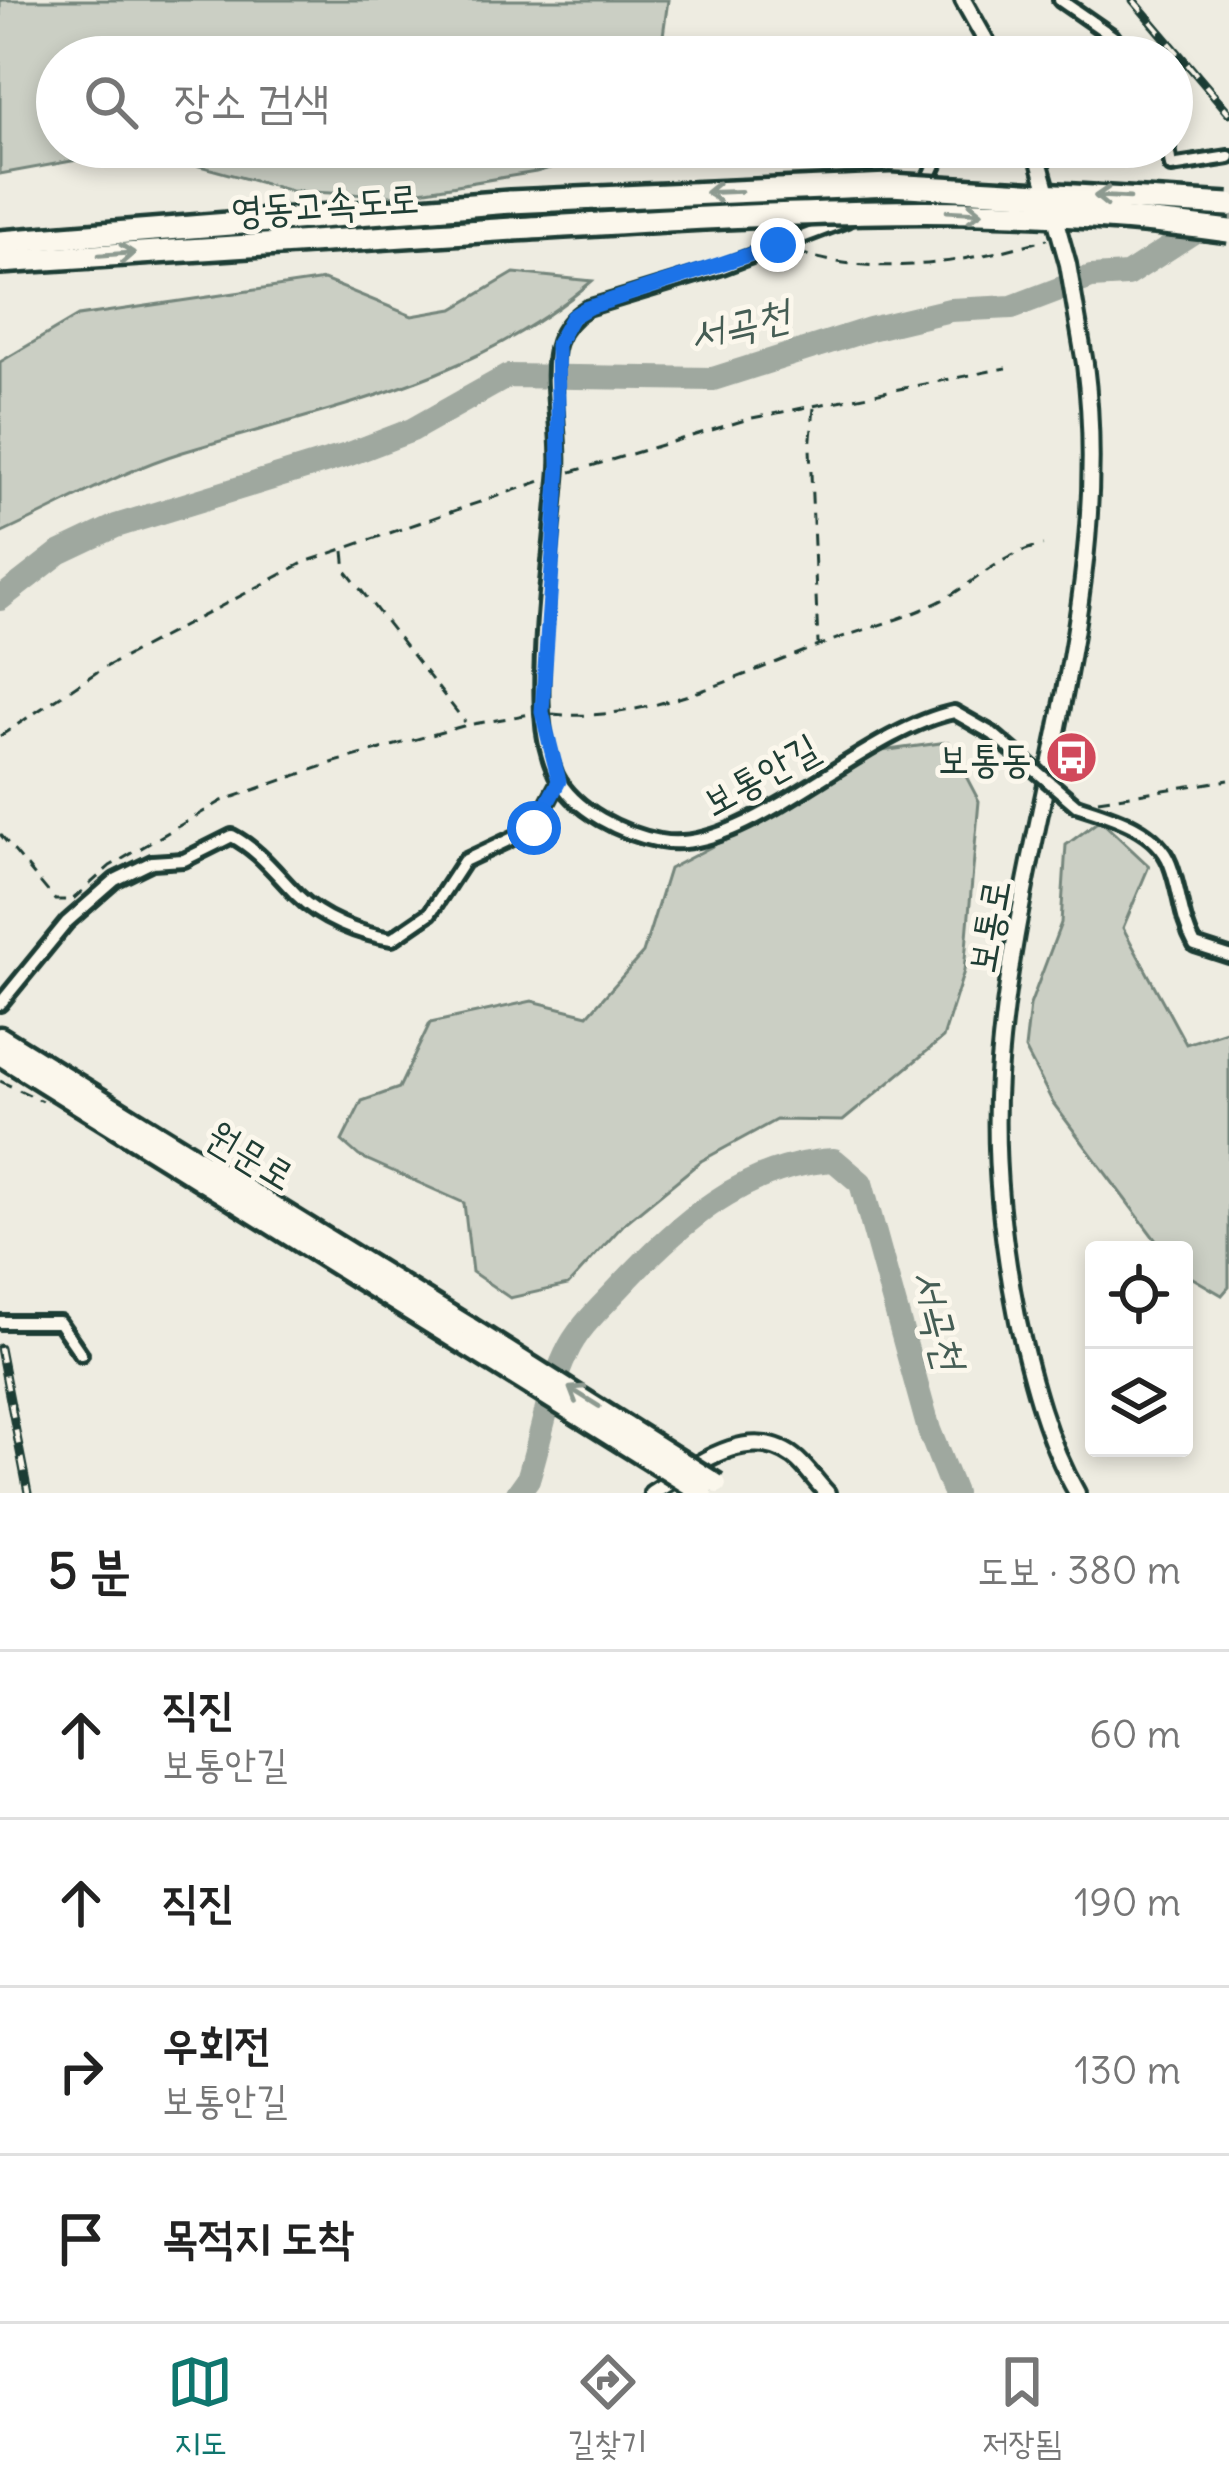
<!DOCTYPE html>
<html lang="ko">
<head>
<meta charset="utf-8">
<style>
  body { margin:0; font-family:Delius,"Poor Story",sans-serif; background:#f2f2f2; color:#222 }
  .controls { position:absolute; right:36px; bottom:36px; display:grid; overflow:hidden; border-radius:12px; box-shadow:0 6px 18px #0003 }
  .controls button { width:108px; height:108px; display:grid; place-items:center; padding:0; border:0; border-bottom:3px solid #e0e0e0; background:#fff; color:#222; font:60px sans-serif }
  .stop { position:absolute; width:36px; height:36px; margin:-27px; border:9px solid #1a73e8; border-radius:50%; background:#fff }
  .stop.end { background:#1a73e8; border-color:#fff; box-shadow:0 3px 12px #0008 }
  .list { margin:0; padding:0; list-style:none }
  h2 { display:flex; justify-content:space-between; align-items:center; height:156px; margin:0; padding:0 48px; font-size:51px }
  h2 small { font-size:39px; font-weight:400; color:#767676 }
  .list li { display:grid; grid-template-columns:78px 1fr auto; gap:36px; align-items:center; box-sizing:border-box; height:168px; padding:0 48px; border-top:3px solid #e0e0e0 }
  .list b { display:block; font-size:45px; white-space:nowrap }
  .list p { margin:0; font-size:39px; white-space:nowrap; color:#767676 }
  .list em { font-size:39px; font-style:normal; color:#767676 }
  .icon { flex:none; width:66px; height:66px; fill:none; stroke:currentColor; stroke-width:2; stroke-linecap:round; stroke-linejoin:round }
  .map { position:relative; flex:none; width:1229px; height:1493px; overflow:hidden }
  .search { position:absolute; background:#fff; box-shadow:0 6px 18px #0003; left:36px; right:36px; top:36px; height:132px; display:flex; align-items:center; gap:30px; box-sizing:border-box; padding:0 42px; border-radius:66px; color:#767676; font-size:45px }
  .sheet { height:828px; background:#fff }
  nav { display:flex; justify-content:space-around; align-items:center; box-sizing:border-box; height:168px; border-top:3px solid #e0e0e0; background:#fff; font-size:33px; color:#767676 }
  nav a { display:grid; justify-items:center; gap:6px }
  nav .on { color:#0f766e }
  .map>svg:first-child { display:block }
  .green { fill:#cbcfc4; stroke:#75867c; stroke-width:3 }
  .lines { fill:none; stroke-linecap:round; stroke-linejoin:round }
  .river { stroke:#9fa89f; stroke-width:24 }
  .minor-casing { stroke:#1f3d34; stroke-width:20 }
  .tertiary-casing { stroke:#1f3d34; stroke-width:22 }
  .trunk-casing { stroke:#1f3d34; stroke-width:27 }
  .motorway-casing { stroke:#1f3d34; stroke-width:30 }
  .path { stroke:#1f3d34; stroke-width:3; stroke-dasharray:12 9; stroke-linecap:butt }
  .minor { stroke:#fbf7ec; stroke-width:10 }
  .tertiary { stroke:#fbf7ec; stroke-width:14 }
  .trunk { stroke:#fbf7ec; stroke-width:18 }
  .motorway { stroke:#fbf7ec; stroke-width:21 }
  .rail-casing { stroke:#1f3d34; stroke-width:9 }
  .rail { stroke:#fbf7ec; stroke-width:4.5; stroke-dasharray:14; stroke-linecap:butt }
  .minor-bridge-casing { stroke:#1f3d34; stroke-width:20; stroke-linecap:butt }
  .tertiary-bridge-casing { stroke:#1f3d34; stroke-width:22; stroke-linecap:butt }
  .trunk-bridge-casing { stroke:#1f3d34; stroke-width:27; stroke-linecap:butt }
  .motorway-bridge-casing { stroke:#1f3d34; stroke-width:30; stroke-linecap:butt }
  .minor-bridge { stroke:#fbf7ec; stroke-width:10 }
  .tertiary-bridge { stroke:#fbf7ec; stroke-width:14 }
  .trunk-bridge { stroke:#fbf7ec; stroke-width:18 }
  .motorway-bridge { stroke:#fbf7ec; stroke-width:21 }
  .oneway { stroke:#8d9a90 }
  .route { stroke:#1a73e8; stroke-width:15 }
  .labels { text-anchor:middle; stroke-width:10; stroke-linejoin:round; paint-order:stroke }
  .street-label { font-size:39px; fill:#1f3d34; stroke:#fbf7ec }
  .poi-label { font-size:39px; fill:#1f3d34; stroke:#fbf7ec; text-anchor:end }
  .water-label { font-size:42px; font-style:italic; fill:#455d54; stroke:#fbf7ec }
</style>
</head>
<body>
<div class="map">
<svg width="1229" height="1493" viewBox="0 0 1229 1493">
  <rect width="100%" height="100%" fill="#eeece1"/>
  <filter id="ink" filterUnits="userSpaceOnUse"><feTurbulence type="fractalNoise" baseFrequency=".00833" numOctaves="2"/><feDisplacementMap in="SourceGraphic" scale="24" xChannelSelector="R" yChannelSelector="G"/><feConvolveMatrix kernelMatrix="1 2 1 2 8 2 1 2 1" color-interpolation-filters="sRGB"/></filter>
  <g filter="url(#ink)">
    <g class="green">
      <path d="M0,0H668L660,57H57V147H624L536,172L390,196L291,191L138,149L0,174Z"/>
      <path d="M514,273L592,281C474,383 327,408 183,452C121,471 60,507 0,534V362L78,316L324,280L412,316L453,309Z"/>
      <path d="M948,742L979,801L964,971L943,1038L843,1121L776,1120L701,1161L624,1224L568,1285L510,1298L472,1272L464,1203L359,1156L342,1141L362,1101L399,1088L430,1023L532,1001L588,1015L643,953L669,869L800,800L867,753Z"/>
      <path d="M1100,820L1149,866L1123,928L1186,1044L1229,1030V1287L1222,1295L1184,1273V1250H1163L1053,1103L1025,1049L1030,1005L1061,923L1066,845Z"/>
    </g>
    <g class="lines">
      <g class="river">
        <path d="M0,599L59,553L116,526L347,455L412,430L508,376L713,379L870,329L950,310L1012,307L1091,277L1127,275L1229,209"/>
        <path d="M518,1493L528,1479C541,1438 548,1392 566,1354C577,1329 599,1309 618,1289C677,1225 743,1165 834,1160L861,1183L929,1430L954,1493"/>
      </g>
      <defs>
        <g id="minor">
          <path d="M1060,0L1112,36L1127,57"/>
          <path d="M1168,147L1171,166L1229,157"/>
          <path d="M900,204L928,180L943,147"/>
          <path d="M847,220L720,268L587,308C574,316 564,326 558,342C547,373 561,433 558,468C552,546 538,636 542,713C543,734 547,756 556,775C574,811 623,834 660,841C745,857 861,731 954,712L993,734"/>
          <path d="M1076,805C1110,816 1156,828 1170,864C1181,892 1180,918 1195,945L1229,956"/>
          <path d="M0,1004L67,922L115,880L152,862L184,860L232,836C259,850 276,874 297,895C321,919 359,934 392,939L430,913L464,861L534,828L559,781"/>
          <path d="M0,1322H59L81,1354"/>
        </g>
        <g id="tertiary">
          <path d="M963,0L995,57"/>
          <path d="M652,1493C692,1468 747,1422 794,1457C806,1466 816,1482 827,1493"/>
          <path d="M1077,1493C1047,1441 1031,1379 1018,1321C1002,1242 993,1157 998,1076C1014,838 1116,605 1085,364"/>
        </g>
        <g id="trunk">
          <path d="M0,1037L469,1327"/>
          <path d="M0,1055L459,1341"/>
        </g>
        <g id="motorway">
          <path d="M0,242L510,202"/>
          <path d="M0,262L513,229"/>
        </g>
      </defs>
      <use href="#minor" class="minor-casing"/>
      <use href="#tertiary" class="tertiary-casing"/>
      <use href="#trunk" class="trunk-casing"/>
      <use href="#motorway" class="motorway-casing"/>
      <g class="path">
        <path d="M797,252C876,279 969,262 1047,239"/>
        <path d="M814,408L810,448L818,644"/>
        <path d="M571,472L752,418L1006,368"/>
        <path d="M344,551L346,571L465,722"/>
        <path d="M552,714C645,724 741,674 826,643C860,630 897,621 930,606C971,588 998,554 1043,545"/>
        <path d="M0,736L100,670L305,562L544,480"/>
        <path d="M1098,800L1229,780"/>
        <path d="M0,834L55,900H72L110,866L222,801L335,762L467,725L531,714"/>
        <path d="M0,1081L42,1101"/>
      </g>
      <use href="#minor" class="minor"/>
      <use href="#tertiary" class="tertiary"/>
      <use href="#trunk" class="trunk"/>
      <use href="#motorway" class="motorway"/>
      <defs>
        <g id="rail">
          <path d="M1133,0L1229,113"/>
          <path d="M0,1348L28,1493"/>
        </g>
      </defs>
      <use href="#rail" class="rail-casing"/>
      <use href="#rail" class="rail"/>
      <defs>
        <path id="minor-bridge" d="M993,734L1076,805"/>
        <path id="tertiary-bridge" d="M1036,150L1068,264L1085,364"/>
        <g id="trunk-bridge">
          <path d="M469,1327L717,1484"/>
          <path d="M459,1341L703,1493"/>
        </g>
        <g id="motorway-bridge">
          <path d="M510,202L890,185L1229,205"/>
          <path d="M513,229C752,215 991,197 1229,231"/>
        </g>
      </defs>
      <use href="#minor-bridge" class="minor-bridge-casing"/>
      <use href="#tertiary-bridge" class="tertiary-bridge-casing"/>
      <use href="#trunk-bridge" class="trunk-bridge-casing"/>
      <use href="#motorway-bridge" class="motorway-bridge-casing"/>
      <use href="#minor-bridge" class="minor-bridge"/>
      <use href="#tertiary-bridge" class="tertiary-bridge"/>
      <use href="#trunk-bridge" class="trunk-bridge"/>
      <use href="#motorway-bridge" class="motorway-bridge"/>
    </g>
    <defs><path id="oneway-shaft" d="M-6 0H5M1.5-3L5.5 0L1.5 3" fill="none" stroke-width="1.6" stroke-linecap="round" stroke-linejoin="round" transform="scale(3)"/></defs>
    <g class="oneway">
      <use href="#oneway-shaft" transform="translate(723 192) rotate(178)"/>
      <use href="#oneway-shaft" transform="translate(1112 197) rotate(-177)"/>
      <use href="#oneway-shaft" transform="translate(965 212) rotate(3)"/>
      <use href="#oneway-shaft" transform="translate(117 254) rotate(-4)"/>
      <use href="#oneway-shaft" transform="translate(584 1397) rotate(-148)"/>
    </g>
  </g>
  <g class="lines" filter="url(#ink)">
    <path class="route" d="M534,828L559,781L542,712L559,466L557,344L572,317L587,308L778,245"/>
  </g>
  <defs>
    <symbol id="bus-disc" viewBox="-11 -11 22 22"><circle r="9.5" fill="#d1495b" stroke="#fbf7ec"/><path d="M-5-6H5V4H4V6H2V4H-2V6H-4V4H-5ZM-3.5-4V0h7V-4ZM-3.5 1.2v1.5H-2V1.2ZM2 1.2v1.5H3.5V1.2Z" fill="#fff"/></symbol>
  </defs>
  <g fill-rule="evenodd">
    <use href="#bus-disc" x="1042" y="728" width="59" height="59"/>
  </g>
  <g class="labels">
    <g class="street-label">
      <text transform="translate(325 204) rotate(-4)" y="14">영동고속도로</text>
      <text transform="translate(760 774) rotate(-29)" y="14">보통안길</text>
      <text transform="translate(988 926) rotate(-80)" y="14">보통로</text>
      <text transform="translate(251 1155) rotate(31)" y="14">원문로</text>
    </g>
    <g class="poi-label">
      <text x="1032" y="772">보통동</text>
    </g>
    <g class="water-label">
      <text transform="translate(739 324) rotate(-13)" y="15">서곡천</text>
      <text transform="translate(939 1319) rotate(75)" y="15">서곡천</text>
    </g>
  </g>
</svg>
<div class="controls">
<button><svg class="icon" aria-label="locate" viewBox="0 0 24 24"><circle cx="12" cy="12" r="6"/><path d="M12 2v4M12 18v4M2 12h4M18 12h4"/></svg></button>
<button><svg class="icon" aria-label="layers" viewBox="0 0 24 24"><path d="M12 4l9 5-9 5-9-5zM3 14l9 5 9-5"/></svg></button>
</div>
<div class="stop" style="left:534px;top:828px"></div>
<div class="stop end" style="left:778px;top:245px"></div>
<div class="search"><svg class="icon" aria-label="search" viewBox="0 0 24 24"><circle cx="10" cy="10" r="6"/><path d="M15 15l6 6"/></svg>장소 검색</div>
</div>
<section class="sheet">
<h2>5 분<small>도보 · 380 m</small></h2>
<ul class="list">
<li><svg class="icon" aria-label="ahead" viewBox="0 0 24 24"><path d="M12 20V5M6 11l6-6 6 6"/></svg><div><b>직진</b><p>보통안길</p></div><em>60 m</em></li>
<li><svg class="icon" aria-label="ahead" viewBox="0 0 24 24"><path d="M12 20V5M6 11l6-6 6 6"/></svg><div><b>직진</b></div><em>190 m</em></li>
<li><svg class="icon" aria-label="right" viewBox="0 0 24 24"><path d="M7 20v-9h11M14 6l5 5-5 5"/></svg><div><b>우회전</b><p>보통안길</p></div><em>130 m</em></li>
<li><svg class="icon" aria-label="arrive" viewBox="0 0 24 24"><path d="M6 21V4h12l-3 4 3 4H6"/></svg><div><b>목적지 도착</b></div></li>
</ul>
</section>
<nav>
<a class="on"><svg class="icon" aria-label="map" viewBox="0 0 24 24"><path d="M3 6l6-2 6 2 6-2v14l-6 2-6-2-6 2zM9 4v14M15 6v14"/></svg>지도</a>
<a><svg class="icon" aria-label="directions" viewBox="0 0 24 24"><path d="M12 3l9 9-9 9-9-9zM9 14v-3h6M13 9l2 2-2 2"/></svg>길찾기</a>
<a><svg class="icon" aria-label="saved" viewBox="0 0 24 24"><path d="M7 4h10v16l-5-4-5 4z"/></svg>저장됨</a>
</nav>
</body>
</html>
